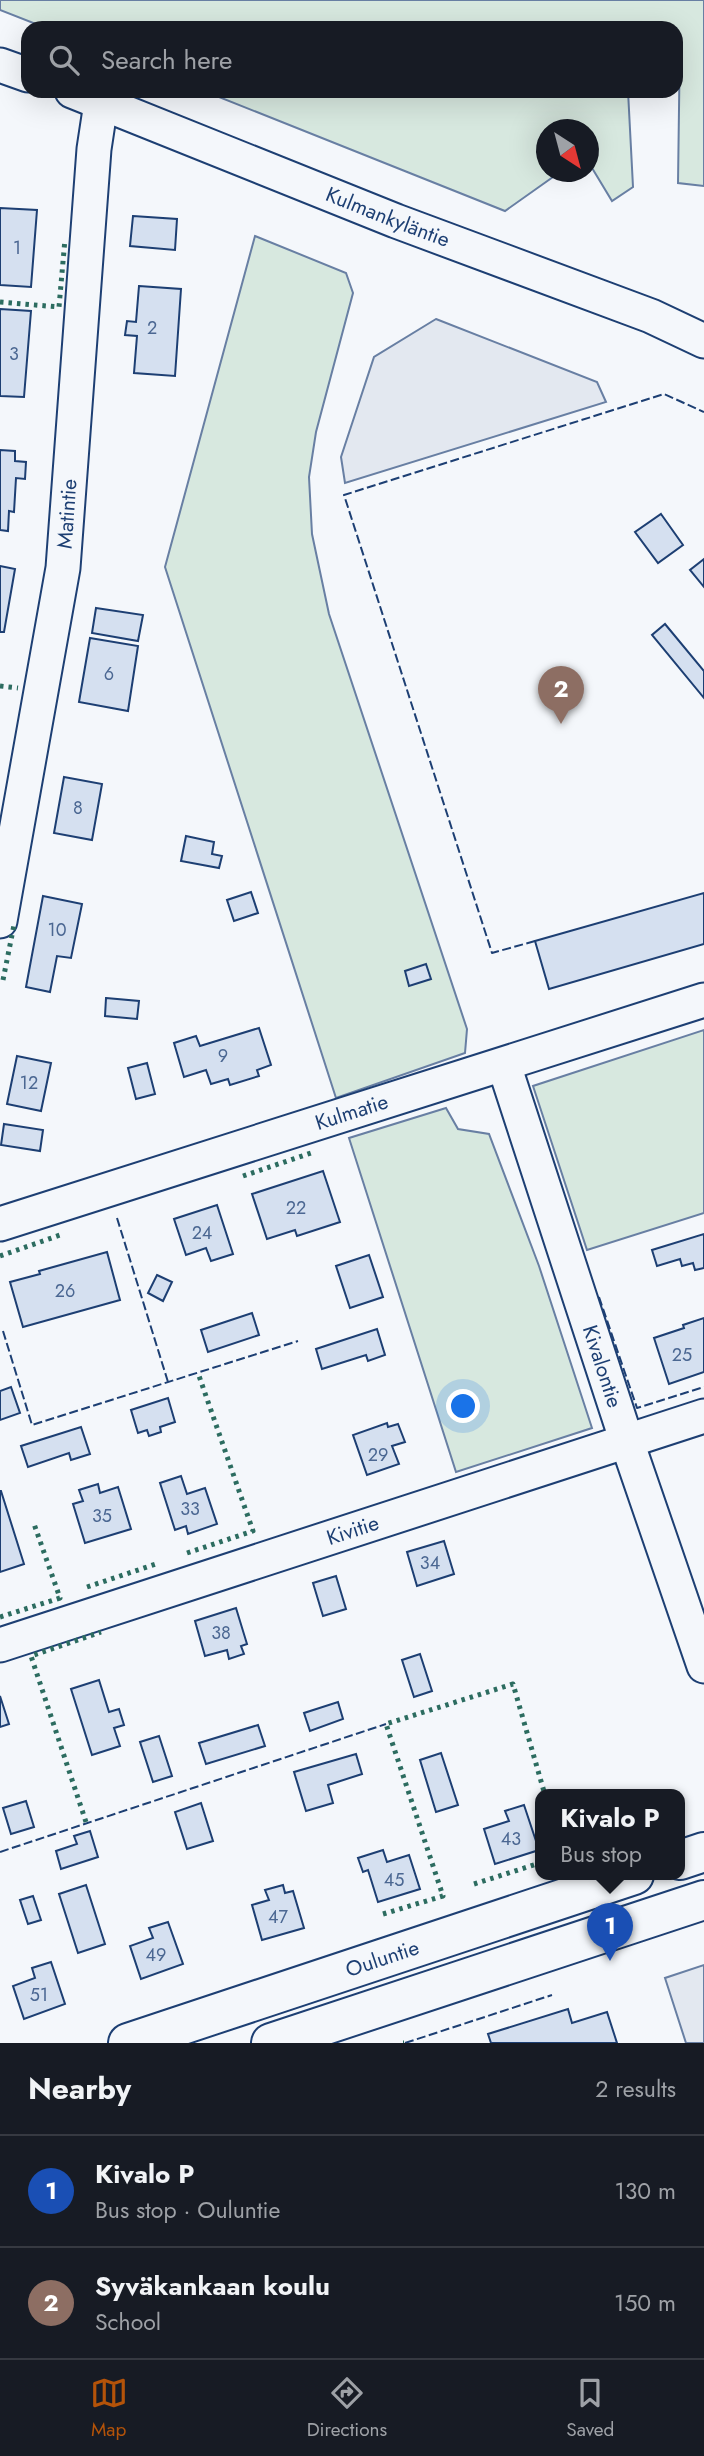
<!DOCTYPE html>
<html lang="en">
<head>
<meta charset="utf-8">
<style>
  body { margin:0; font-family:Jost,sans-serif; background:#242831; color:#f1f3f6 }
  .compass { position:absolute; left:536px; top:119px; width:63px; height:63px; border-radius:50%; background:#171b24; box-shadow:0 7px 28px #0002; rotate:144deg }
  .you { position:absolute; left:464px; top:1407px; width:24px; height:24px; margin:-18px; border:5px solid #fff; border-radius:50%; background:#1a73e8; box-shadow:0 0 0 10px #1a73e833 }
  .badge { display:grid; place-items:center; width:46px; height:46px; border-radius:50%; background:#b45309; color:#fff; font-size:23px; font-weight:700 }
  .pin { position:absolute; translate:-50% -58px; filter:drop-shadow(0 2px 4px #0008) }
  .pin::after { content:''; position:absolute; top:37px; width:24px; height:21px; background:inherit; clip-path:polygon(0 0,100% 0,50% 100%) }
  .popup { position:absolute; left:535px; top:1789px; width:150px; height:91px; box-sizing:border-box; display:grid; place-content:center; border-radius:14px; background:#171b24; filter:drop-shadow(0 2px 5px #0005); font-size:23px; white-space:nowrap; color:#9ea1a6 }
  .popup b { font-size:26px; color:#f1f3f6 }
  .popup::after { content:''; position:absolute; left:50%; top:100%; margin-left:-14px; border:14px solid transparent; border-top-color:#171b24 }
  .list { margin:0; padding:0; list-style:none }
  h2 { display:flex; justify-content:space-between; align-items:center; height:91px; margin:0; padding:0 28px; font-size:30px }
  h2 small { font-size:23px; font-weight:400; color:#9ea1a6 }
  .list li { display:grid; grid-template-columns:46px 1fr auto; gap:21px; align-items:center; box-sizing:border-box; height:112px; padding:0 28px; border-top:2px solid #363941 }
  .list b { display:block; font-size:26px; white-space:nowrap }
  .list p { margin:0; font-size:23px; white-space:nowrap; color:#9ea1a6 }
  .list em { font-size:23px; font-style:normal; color:#9ea1a6 }
  .icon { flex:none; width:38px; height:38px; fill:none; stroke:currentColor; stroke-width:2; stroke-linecap:round; stroke-linejoin:round }
  .map { position:relative; flex:none; width:704px; height:2043px; overflow:hidden }
  .search { position:absolute; background:#171b24; box-shadow:0 7px 28px #0002; left:21px; right:21px; top:21px; height:77px; display:flex; align-items:center; gap:18px; box-sizing:border-box; padding:0 24px; border-radius:21px; color:#9ea1a6; font-size:26px }
  .sheet { height:315px; background:#171b24 }
  nav { display:flex; justify-content:space-around; align-items:center; box-sizing:border-box; height:98px; border-top:2px solid #363941; background:#171b24; font-size:19px; color:#9ea1a6 }
  nav a { display:grid; justify-items:center; gap:4px }
  nav .on { color:#b45309 }
  .map>svg:first-child { display:block }
  .green { fill:#d7e8df; stroke:#687fa3; stroke-width:2 }
  .parking { fill:#e3e8f0; stroke:#687fa3; stroke-width:2 }
  .building { fill:#d5e0f0; stroke:#1d3f73; stroke-width:2 }
  .lines { fill:none; stroke-linecap:round; stroke-linejoin:round }
  .minor-casing { stroke:#1d3f73; stroke-width:37 }
  .major-casing { stroke:#1d3f73; stroke-width:42 }
  .minor { stroke:#f4f7fb; stroke-width:33 }
  .major { stroke:#f4f7fb; stroke-width:38 }
  .hedge { stroke:#2c6c60; stroke-width:5; stroke-dasharray:3.5 5; stroke-linecap:butt }
  .fence { stroke:#1d3f73; stroke-width:2; stroke-dasharray:9 3.5; stroke-linecap:butt }
  .labels { text-anchor:middle; stroke-width:5; stroke-linejoin:round; paint-order:stroke }
  .number-label { font-size:18px; fill:#4b6792 }
  .street-label { font-size:21px; fill:#1d3f73; stroke:#f4f7fb }
</style>
</head>
<body>
<div class="map">
<svg width="704" height="2043" viewBox="0 0 704 2043">
  <rect width="100%" height="100%" fill="#f4f7fb"/>
  <g class="green">
    <path d="M0,0H704V186L678,183L680,35H676V28H46L0,10Z"/>
    <path d="M204,91H628L633,187L612,201L589,163L588,130H546V172H560L505,211Z"/>
    <path d="M255,236L346,273L353,293L316,432L309,477L312,534L329,614L467,1029L465,1053L336,1098L165,567Z"/>
    <path d="M704,1030V1213L587,1250L533,1086Z"/>
    <path d="M446,1108L458,1129L489,1134L539,1266L592,1428L456,1472L349,1138Z"/>
  </g>
  <g class="parking">
    <path d="M436,319L597,382L606,402L345,483L341,457L374,357Z"/>
    <path d="M704,1965V2043H686L665,1978Z"/>
  </g>
  <g class="building">
    <path d="M0,208L37,210L31,287L0,285Z"/>
    <path d="M133,216L177,219L175,250L130,246Z"/>
    <path d="M139,286L181,289L175,376L134,373L137,336L125,335L127,321L136,322Z"/>
    <path d="M0,309L31,311L24,397L0,396Z"/>
    <path d="M0,450L15,451V461L26,462L25,479L16,478L14,512L9,511L8,531L0,530Z"/>
    <path d="M661,514L683,545L658,563L635,532Z"/>
    <path d="M704,559V587L690,570Z"/>
    <path d="M0,566L15,569L4,632H0Z"/>
    <path d="M96,608L143,615L138,641L92,633Z"/>
    <path d="M665,624L704,671V698L652,635Z"/>
    <path d="M90,638L138,646L128,711L79,702Z"/>
    <path d="M64,777L102,784L92,840L54,833Z"/>
    <path d="M186,836L214,842L212,854L222,856L219,868L181,861Z"/>
    <path d="M251,892L258,913L234,921L227,900Z"/>
    <path d="M704,893V944L549,989L535,941Z"/>
    <path d="M43,896L82,904L71,958L57,956L50,992L26,987Z"/>
    <path d="M426,964L431,979L409,986L405,971Z"/>
    <path d="M106,998L139,1001L137,1019L105,1016Z"/>
    <path d="M259,1028L271,1065L257,1070L259,1076L230,1085L228,1079L211,1084L206,1070L184,1077L174,1043L196,1036L200,1046Z"/>
    <path d="M17,1056L51,1063L41,1111L7,1104Z"/>
    <path d="M147,1063L155,1094L136,1099L128,1068Z"/>
    <path d="M4,1124L43,1130L40,1151L1,1145Z"/>
    <path d="M323,1171L340,1222L297,1236L295,1230L267,1239L252,1194Z"/>
    <path d="M217,1205L233,1254L211,1261L206,1248L186,1255L174,1219Z"/>
    <path d="M704,1234V1268L695,1270L693,1263L682,1266L680,1259L657,1266L652,1250Z"/>
    <path d="M107,1252L120,1300L23,1327L10,1282L40,1274L39,1271Z"/>
    <path d="M369,1255L383,1297L350,1308L336,1266Z"/>
    <path d="M157,1275L172,1282L163,1301L148,1293Z"/>
    <path d="M252,1313L259,1335L208,1352L201,1330Z"/>
    <path d="M704,1318V1372L669,1384L654,1338L684,1328L683,1325Z"/>
    <path d="M377,1329L385,1355L368,1361L366,1355L322,1369L316,1349Z"/>
    <path d="M11,1387L20,1413L0,1420V1391Z"/>
    <path d="M168,1398L175,1422L160,1427L161,1432L149,1436L147,1430L138,1433L131,1410Z"/>
    <path d="M387,1423L388,1427L398,1424L405,1442L392,1446L399,1464L367,1475L353,1435Z"/>
    <path d="M81,1427L90,1454L71,1460L69,1453L28,1467L21,1446Z"/>
    <path d="M181,1476L187,1494L205,1488L217,1524L188,1534L186,1526L175,1530L160,1483Z"/>
    <path d="M98,1484L100,1493L118,1487L131,1529L85,1543L73,1504L83,1501L79,1490Z"/>
    <path d="M1,1491L24,1564L0,1572V1491Z"/>
    <path d="M444,1541L454,1574L417,1586L407,1552Z"/>
    <path d="M336,1576L346,1609L323,1616L313,1583Z"/>
    <path d="M236,1608L247,1644L241,1646L244,1654L229,1659L227,1650L205,1656L195,1621Z"/>
    <path d="M420,1654L432,1691L414,1697L402,1660Z"/>
    <path d="M99,1680L109,1712L119,1709L124,1725L114,1728L120,1746L92,1755L71,1689Z"/>
    <path d="M0,1696L9,1724L0,1727Z"/>
    <path d="M338,1702L343,1719L310,1731L304,1713Z"/>
    <path d="M258,1725L265,1746L206,1764L199,1743Z"/>
    <path d="M159,1736L172,1776L153,1782L140,1742Z"/>
    <path d="M441,1753L458,1805L436,1812L420,1760Z"/>
    <path d="M356,1754L362,1774L328,1785L333,1803L306,1811L294,1772Z"/>
    <path d="M26,1801L34,1827L11,1834L3,1808Z"/>
    <path d="M201,1803L213,1841L187,1849L175,1812Z"/>
    <path d="M524,1805L539,1850L495,1864L484,1829L509,1821L505,1811Z"/>
    <path d="M90,1831L98,1857L61,1869L56,1851L77,1844L74,1836Z"/>
    <path d="M383,1850L387,1862L409,1855L420,1889L378,1902L368,1870L363,1872L358,1858Z"/>
    <path d="M86,1885L105,1944L78,1953L59,1894Z"/>
    <path d="M283,1885L285,1893L293,1891L304,1928L262,1940L252,1905L269,1900L265,1890Z"/>
    <path d="M33,1896L41,1920L28,1924L20,1900Z"/>
    <path d="M168,1922L183,1964L141,1979L130,1946L153,1938L149,1928Z"/>
    <path d="M51,1962L65,2004L24,2019L13,1986L35,1978L32,1968Z"/>
    <path d="M568,2009L572,2023L607,2012L617,2043H491L488,2034Z"/>
  </g>
  <g class="lines">
    <defs>
      <g id="minor">
        <path d="M0,65L28,75"/>
        <path id="s1" d="M72,91L396,221L651,316L704,341"/>
        <path id="s2" d="M0,921L63,568L94,149L101,103"/>
        <path id="s3" d="M504,1065L627,1442L704,1666"/>
        <path id="s4" d="M0,1224L704,1000"/>
        <path id="s5" d="M0,1645L704,1416"/>
      </g>
      <g id="major">
        <path d="M680,1860L704,1852"/>
        <path id="s6" d="M128,2043L634,1875"/>
        <path d="M271,2043L704,1900"/>
      </g>
    </defs>
    <use href="#minor" class="minor-casing"/>
    <use href="#major" class="major-casing"/>
    <use href="#minor" class="minor"/>
    <use href="#major" class="major"/>
    <g class="hedge">
      <path d="M0,302L59,307L65,239"/>
      <path d="M0,686L18,688"/>
      <path d="M3,980L14,925"/>
      <path d="M243,1176L314,1152"/>
      <path d="M0,1256L63,1234"/>
      <path d="M187,1553L253,1531L198,1373"/>
      <path d="M87,1587L159,1563"/>
      <path d="M0,1617L60,1598L33,1521"/>
      <path d="M86,1822L31,1656L101,1632"/>
      <path d="M474,1884L540,1863"/>
      <path d="M383,1914L443,1896L386,1724L513,1684L545,1795"/>
      <path d="M403,2043H404"/>
    </g>
    <g class="fence">
      <path d="M535,941L492,953L344,495L664,394L704,412"/>
      <path d="M117,1218L168,1382"/>
      <path d="M599,1297L637,1408L704,1387"/>
      <path d="M3,1331L32,1425L298,1341"/>
      <path d="M0,1852L386,1724"/>
      <path d="M405,2043L552,1995"/>
    </g>
  </g>
  <g class="labels">
    <g class="number-label">
      <text x="17" y="254">1</text>
      <text x="152" y="334">2</text>
      <text x="14" y="360">3</text>
      <text x="109" y="680">6</text>
      <text x="78" y="814">8</text>
      <text x="57" y="936">10</text>
      <text x="223" y="1062">9</text>
      <text x="29" y="1089">12</text>
      <text x="296" y="1214">22</text>
      <text x="202" y="1239">24</text>
      <text x="65" y="1297">26</text>
      <text x="682" y="1361">25</text>
      <text x="378" y="1461">29</text>
      <text x="190" y="1515">33</text>
      <text x="102" y="1522">35</text>
      <text x="430" y="1569">34</text>
      <text x="221" y="1639">38</text>
      <text x="511" y="1845">43</text>
      <text x="394" y="1886">45</text>
      <text x="278" y="1923">47</text>
      <text x="156" y="1961">49</text>
      <text x="39" y="2001">51</text>
    </g>
    <g class="street-label">
      <text dy="7" stroke="none"><textPath href="#s1" startOffset="340">Kulmankyläntie</textPath></text>
      <text dy="7" stroke="none"><textPath href="#s2" startOffset="413">Matintie</textPath></text>
      <text dy="7" stroke="none"><textPath href="#s4" startOffset="369">Kulmatie</textPath></text>
      <text dy="7" stroke="none"><textPath href="#s3" startOffset="317">Kivalontie</textPath></text>
      <text dy="7" stroke="none"><textPath href="#s5" startOffset="371">Kivitie</textPath></text>
      <text dy="7" stroke="none"><textPath href="#s6" startOffset="268">Ouluntie</textPath></text>
    </g>
  </g>
</svg>
<svg class="compass" viewBox="-18 -18 36 36"><path d="M0-13l5 13h-10z" fill="#e53935"/><path d="M0 13l5-13h-10z" fill="#9ea1a6"/></svg>
<div class="you"></div>
<div class="pin badge" style="left:610px;top:1961px;background:#1a4fb4">1</div>
<div class="popup"><b>Kivalo P</b>Bus stop</div>
<div class="pin badge" style="left:561px;top:724px;background:#8d6e63">2</div>
<div class="search"><svg class="icon" aria-label="search" viewBox="0 0 24 24"><circle cx="10" cy="10" r="6"/><path d="M15 15l6 6"/></svg>Search here</div>
</div>
<section class="sheet">
<h2>Nearby<small>2 results</small></h2>
<ul class="list">
<li><span class="badge" style="background:#1a4fb4">1</span><div><b>Kivalo P</b><p>Bus stop · Ouluntie</p></div><em>130 m</em></li>
<li><span class="badge" style="background:#8d6e63">2</span><div><b>Syväkankaan koulu</b><p>School</p></div><em>150 m</em></li>
</ul>
</section>
<nav>
<a class="on"><svg class="icon" aria-label="map" viewBox="0 0 24 24"><path d="M3 6l6-2 6 2 6-2v14l-6 2-6-2-6 2zM9 4v14M15 6v14"/></svg>Map</a>
<a><svg class="icon" aria-label="directions" viewBox="0 0 24 24"><path d="M12 3l9 9-9 9-9-9zM9 14v-3h6M13 9l2 2-2 2"/></svg>Directions</a>
<a><svg class="icon" aria-label="saved" viewBox="0 0 24 24"><path d="M7 4h10v16l-5-4-5 4z"/></svg>Saved</a>
</nav>
</body>
</html>
